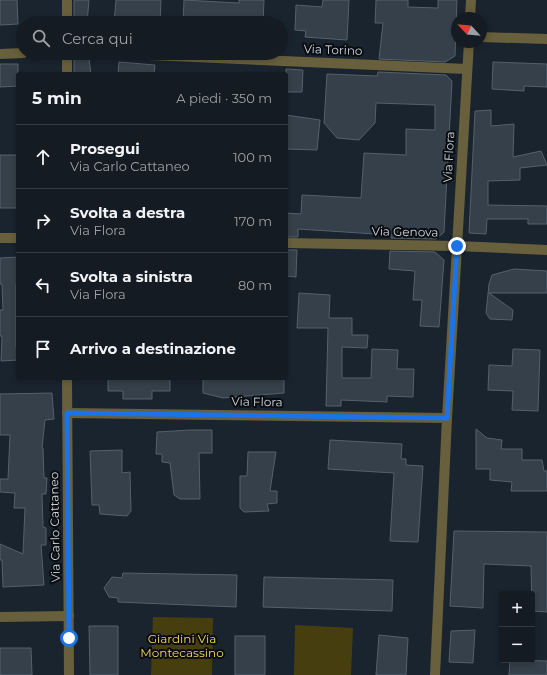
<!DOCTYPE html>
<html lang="it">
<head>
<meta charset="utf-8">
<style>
  body { margin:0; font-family:Montserrat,sans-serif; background:#21282f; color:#f1f3f6 }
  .controls { position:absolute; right:12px; bottom:12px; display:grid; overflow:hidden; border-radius:4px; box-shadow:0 2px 6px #0003 }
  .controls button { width:36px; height:36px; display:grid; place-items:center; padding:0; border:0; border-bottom:1px solid #333940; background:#141b22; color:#f1f3f6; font:20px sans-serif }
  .compass { position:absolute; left:451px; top:12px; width:36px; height:36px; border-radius:50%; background:#141b22; box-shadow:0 2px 6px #0003; rotate:296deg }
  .stop { position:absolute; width:12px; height:12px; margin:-9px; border:3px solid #1a73e8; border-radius:50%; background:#fff }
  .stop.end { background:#1a73e8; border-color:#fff; box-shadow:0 1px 4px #0008 }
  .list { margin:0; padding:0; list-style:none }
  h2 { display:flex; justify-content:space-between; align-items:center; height:52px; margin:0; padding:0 16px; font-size:17px }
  h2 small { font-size:13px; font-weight:400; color:#9da1a5 }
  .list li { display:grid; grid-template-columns:26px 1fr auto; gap:12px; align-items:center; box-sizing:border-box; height:64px; padding:0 16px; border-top:1px solid #333940 }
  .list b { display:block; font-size:15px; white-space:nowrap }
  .list p { margin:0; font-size:13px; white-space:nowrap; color:#9da1a5 }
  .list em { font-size:13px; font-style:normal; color:#9da1a5 }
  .icon { flex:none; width:22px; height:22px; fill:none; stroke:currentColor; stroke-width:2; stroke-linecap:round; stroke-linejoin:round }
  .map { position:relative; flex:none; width:547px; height:675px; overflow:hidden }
  .search { position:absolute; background:#141b22; box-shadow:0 2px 6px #0003; left:16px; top:16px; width:272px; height:44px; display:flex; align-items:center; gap:10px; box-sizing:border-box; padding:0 14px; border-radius:22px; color:#9da1a5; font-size:15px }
  .panel { position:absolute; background:#141b22; box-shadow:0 2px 6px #0003; left:16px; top:72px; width:272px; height:308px; border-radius:4px }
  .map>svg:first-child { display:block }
  .green { fill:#473e0f }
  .building { fill:#35404a; stroke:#55606c }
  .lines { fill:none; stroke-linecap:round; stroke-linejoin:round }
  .minor { stroke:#68603c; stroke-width:10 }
  .route { stroke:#1a73e8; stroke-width:5 }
  .labels { text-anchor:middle; stroke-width:4; stroke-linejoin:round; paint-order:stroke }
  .street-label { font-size:12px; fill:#cfd5db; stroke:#090d11 }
  .park-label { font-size:12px; fill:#f4da59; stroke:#090d11 }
</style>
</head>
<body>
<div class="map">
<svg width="547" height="675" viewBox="0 0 547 675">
  <rect width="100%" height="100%" fill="#1a242e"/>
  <g class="green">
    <path d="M153,617L213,618L212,675H151Z"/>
    <path d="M295,625L353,628L351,675H294Z"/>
  </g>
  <g class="building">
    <path d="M0,0H17L18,24L0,25Z"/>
    <path d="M74,0H89L87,23H74Z"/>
    <path d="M116,0H161L160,23H114Z"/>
    <path d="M184,0L239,3V0H264L263,23H183Z"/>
    <path d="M323,0H349L347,40L305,37L306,31L295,30L296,5L322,7Z"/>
    <path d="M376,0H408V7L438,8V0H457L455,56L445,62L379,59L383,23H375Z"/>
    <path d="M74,59H89L91,74H74Z"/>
    <path d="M119,62L155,65L154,74H118Z"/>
    <path d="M493,62L547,64V87L524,86V91L492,89Z"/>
    <path d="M0,64H18V86L0,87Z"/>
    <path d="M286,69L303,70L302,92H286Z"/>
    <path d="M378,72L446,75L452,81L444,232L436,239L391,238V235L298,229V237H286V213L301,214L302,195L361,198L364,153L406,155V129L435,130V105L376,103L375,123L359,140L337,138L324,123L327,74L377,76Z"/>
    <path d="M491,110V126L514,124L513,157L541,151L547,165L520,168V180L488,181V205L547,206V224H528V219H487L486,234L469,233L475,111Z"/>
    <path d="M286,115L320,120L317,150L286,149Z"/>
    <rect x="0" y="155" width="18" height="53"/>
    <path d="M286,250H297L296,277L286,276Z"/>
    <path d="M390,251L435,252L444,260L439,327L420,326L422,300H413L415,271L389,269Z"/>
    <path d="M18,257V284H16V347H18V360L1,361L2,336H0V310H3L2,284H0V258Z"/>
    <path d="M514,269L547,271V293H489L513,310L512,320L490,319L486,313L489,284L492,275Z"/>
    <path d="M299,293L330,295L329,318H352V335H368L367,348L342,347V378H371L372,349L398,350L397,369H414L413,397L387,396V402L341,400V406H326L328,328H297Z"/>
    <path d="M513,349L540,350L538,411L512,410L513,391L488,390L489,365L512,366Z"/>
    <path d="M108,378H170V391H152V399H123V391H108Z"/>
    <path d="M203,378H284V393L223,398L203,393Z"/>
    <path d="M52,393L54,419L45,420L42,448H43L44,478H47L46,494H42L43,527L46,528V545H41L44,585L3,587L2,560H0V544L23,554L25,508H14L15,493L0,492V479H8L10,435H0V394Z"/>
    <path d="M476,429L487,438L502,440L501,449H522V460H542L544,471H547V491H511L512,482L490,480V469H476Z"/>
    <path d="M190,430H212V453H199L200,499H180L174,495L170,463L162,462V454H156L157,432Z"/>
    <path d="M330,440L402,444L401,459H406V465L423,466L418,542L390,541L394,473L328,469Z"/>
    <path d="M122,450V473L130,472L131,511L127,516L100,514L99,505H92L90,451Z"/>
    <path d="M248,452H276L270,491H277V503L267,504L269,511L244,512L240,508V476H247Z"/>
    <path d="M454,531L547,532V612L532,611L531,566L484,564L483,608L450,606Z"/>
    <path d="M123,573L237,575L236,607L118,602V598L109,597L104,588L112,577L122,578Z"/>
    <path d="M264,577L393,580L392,611L263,607Z"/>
    <path d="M89,626H118V675H90Z"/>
    <path d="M475,630L473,663L449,662L451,631Z"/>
    <path d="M379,635L408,638L406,675H376Z"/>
    <rect x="235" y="636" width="30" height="39"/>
    <path d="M0,648H31L32,675H0Z"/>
    <path d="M510,660L547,661V675H509Z"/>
  </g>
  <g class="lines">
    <g class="minor">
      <path d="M67,0V23"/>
      <path d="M470,18L471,0"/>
      <path d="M481,37L547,39"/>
      <path d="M103,53L467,69"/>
      <path d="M0,54L23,53"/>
      <path d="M67,74V53"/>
      <path d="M0,238H18"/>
      <path d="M286,243L457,246L547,250"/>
      <path d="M67,378L69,675"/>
      <path d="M67,413L447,418"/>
      <path d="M0,617L69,616"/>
      <path d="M435,675L447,418L469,42"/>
    </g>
  </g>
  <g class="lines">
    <path class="route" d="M69,638L67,413L447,418L457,246"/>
  </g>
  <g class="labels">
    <g class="street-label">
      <text transform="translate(333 50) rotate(2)" y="4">Via Torino</text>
      <text transform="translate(449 157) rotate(-87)" y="4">Via Flora</text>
      <text transform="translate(405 232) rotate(1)" y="4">Via Genova</text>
      <text transform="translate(257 402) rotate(1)" y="4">Via Flora</text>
      <text transform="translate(55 527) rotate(-91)" y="4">Via Carlo Cattaneo</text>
    </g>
    <g class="park-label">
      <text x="182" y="643">Giardini Via<tspan x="182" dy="14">Montecassino</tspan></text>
    </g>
  </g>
</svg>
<div class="controls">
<button>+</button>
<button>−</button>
</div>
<svg class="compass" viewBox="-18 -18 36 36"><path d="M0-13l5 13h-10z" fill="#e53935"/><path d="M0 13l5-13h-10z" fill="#9da1a5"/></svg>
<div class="stop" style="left:69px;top:638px"></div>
<div class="stop end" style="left:457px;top:246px"></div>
<div class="search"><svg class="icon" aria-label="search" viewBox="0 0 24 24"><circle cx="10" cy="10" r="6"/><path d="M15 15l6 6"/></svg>Cerca qui</div>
<section class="panel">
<h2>5 min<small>A piedi · 350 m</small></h2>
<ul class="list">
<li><svg class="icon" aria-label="ahead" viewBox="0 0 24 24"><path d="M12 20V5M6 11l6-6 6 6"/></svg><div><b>Prosegui</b><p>Via Carlo Cattaneo</p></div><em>100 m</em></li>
<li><svg class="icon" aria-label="right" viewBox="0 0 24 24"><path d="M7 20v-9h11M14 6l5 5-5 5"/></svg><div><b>Svolta a destra</b><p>Via Flora</p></div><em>170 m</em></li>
<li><svg class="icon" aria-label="left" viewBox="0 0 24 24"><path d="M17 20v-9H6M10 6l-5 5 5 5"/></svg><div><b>Svolta a sinistra</b><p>Via Flora</p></div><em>80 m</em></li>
<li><svg class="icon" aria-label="arrive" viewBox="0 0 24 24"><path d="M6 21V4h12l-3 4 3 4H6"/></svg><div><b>Arrivo a destinazione</b></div></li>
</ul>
</section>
</div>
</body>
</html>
